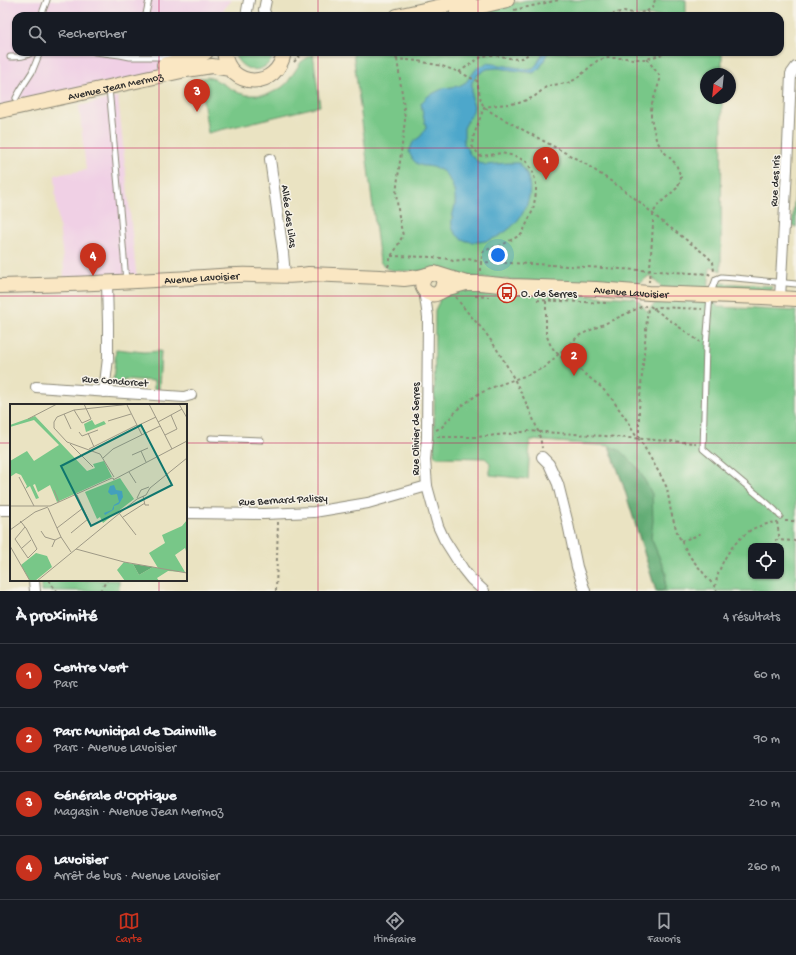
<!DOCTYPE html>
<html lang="fr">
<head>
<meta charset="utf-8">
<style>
  body { margin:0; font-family:"Gochi Hand",sans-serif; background:#20242c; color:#f1f3f6 }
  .controls { position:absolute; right:12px; bottom:12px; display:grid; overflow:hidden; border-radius:8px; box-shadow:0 1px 3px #0004 }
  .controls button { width:36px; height:36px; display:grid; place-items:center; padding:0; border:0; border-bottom:1px solid #363941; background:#171b24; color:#f1f3f6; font:20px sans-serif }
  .compass { position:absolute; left:700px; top:68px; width:36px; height:36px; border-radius:50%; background:#171b24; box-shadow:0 1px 3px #0004; rotate:207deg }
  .you { position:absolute; left:498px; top:255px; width:14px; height:14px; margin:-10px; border:3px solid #fff; border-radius:50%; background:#1a73e8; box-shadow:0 0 0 6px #1a73e833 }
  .badge { display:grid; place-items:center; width:26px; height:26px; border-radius:50%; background:#c8321e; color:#fff; font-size:13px; font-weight:700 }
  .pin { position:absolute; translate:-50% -33px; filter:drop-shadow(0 1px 2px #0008) }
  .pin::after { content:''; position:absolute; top:21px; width:14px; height:12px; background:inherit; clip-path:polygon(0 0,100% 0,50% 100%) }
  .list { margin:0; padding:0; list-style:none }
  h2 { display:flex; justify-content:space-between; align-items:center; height:52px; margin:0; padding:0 16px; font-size:17px }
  h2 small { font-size:13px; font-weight:400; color:#9ea1a6 }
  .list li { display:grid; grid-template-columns:26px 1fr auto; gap:12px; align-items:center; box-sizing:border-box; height:64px; padding:0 16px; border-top:1px solid #363941 }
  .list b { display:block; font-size:15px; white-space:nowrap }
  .list p { margin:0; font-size:13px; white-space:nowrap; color:#9ea1a6 }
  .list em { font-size:13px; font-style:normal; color:#9ea1a6 }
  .icon { flex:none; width:22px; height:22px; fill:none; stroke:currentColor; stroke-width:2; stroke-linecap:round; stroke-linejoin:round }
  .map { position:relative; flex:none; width:796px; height:591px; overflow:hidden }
  .search { position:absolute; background:#171b24; box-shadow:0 1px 3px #0004; left:12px; right:12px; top:12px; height:44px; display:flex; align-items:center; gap:10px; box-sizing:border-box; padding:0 14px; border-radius:12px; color:#9ea1a6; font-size:15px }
  .sheet { height:308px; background:#171b24 }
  nav { display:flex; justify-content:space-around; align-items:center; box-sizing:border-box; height:56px; border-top:1px solid #363941; background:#171b24; font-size:11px; color:#9ea1a6 }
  nav a { display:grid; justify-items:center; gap:2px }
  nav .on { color:#c8321e }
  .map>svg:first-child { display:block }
  .built { fill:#f0d0e5 }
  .green { fill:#78c788; stroke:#52795a; fill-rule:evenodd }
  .forest { fill:#62ac74; stroke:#466c50 }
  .water { fill:#4da7cb; stroke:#3c697b }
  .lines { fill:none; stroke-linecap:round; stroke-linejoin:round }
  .service-casing { stroke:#8a8776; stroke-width:7 }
  .minor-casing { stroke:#8a8776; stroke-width:12 }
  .secondary-casing { stroke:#8a8776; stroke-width:16 }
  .path { stroke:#8a8776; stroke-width:2; stroke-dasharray:3 3; stroke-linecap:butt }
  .service { stroke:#fff; stroke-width:5 }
  .minor { stroke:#fff; stroke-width:10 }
  .secondary { stroke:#fae7c3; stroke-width:14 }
  .grid { fill:none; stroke:#c2185b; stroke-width:1; stroke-opacity:0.55 }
  .labels { text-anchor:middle; stroke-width:3; stroke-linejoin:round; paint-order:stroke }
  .street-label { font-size:11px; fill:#2b2b2b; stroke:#f7f3e8 }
  .poi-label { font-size:11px; fill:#2b2b2b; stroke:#f7f3e8; text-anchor:start }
  .inset-road { fill:none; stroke:#9e9986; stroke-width:1 }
  .view { fill:#0f766e; fill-opacity:0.15; stroke:#0f766e; stroke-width:2 }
  .inset-edge { fill:none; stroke:#2b2b2b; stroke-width:2 }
</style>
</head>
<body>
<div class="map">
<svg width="796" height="591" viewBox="0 0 796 591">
  <rect width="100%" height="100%" fill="#f7f3e8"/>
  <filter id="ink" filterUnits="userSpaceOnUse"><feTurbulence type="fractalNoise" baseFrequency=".025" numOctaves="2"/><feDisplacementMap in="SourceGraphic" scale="8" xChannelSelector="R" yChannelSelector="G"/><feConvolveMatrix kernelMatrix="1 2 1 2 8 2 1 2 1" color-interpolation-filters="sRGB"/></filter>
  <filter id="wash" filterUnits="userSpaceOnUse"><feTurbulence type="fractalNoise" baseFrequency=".012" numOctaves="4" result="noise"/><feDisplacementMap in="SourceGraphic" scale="16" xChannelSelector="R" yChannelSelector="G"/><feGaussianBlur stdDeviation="0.9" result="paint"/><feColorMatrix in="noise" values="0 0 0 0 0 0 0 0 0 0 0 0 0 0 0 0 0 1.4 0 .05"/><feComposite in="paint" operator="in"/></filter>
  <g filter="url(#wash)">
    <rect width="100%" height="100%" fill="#eae3c2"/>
    <g class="built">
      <path d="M0,0H232L218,16H16V52H134L165,54L169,70L0,107Z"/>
      <path d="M118,97L137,281L64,284V268L55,191L56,190L55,175L86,170L79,106Z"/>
    </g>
    <g class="green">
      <path d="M527,0H686V16H455Z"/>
      <path d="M235,52H275C273,56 272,60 269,63C257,76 237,68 235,52Z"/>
      <path d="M353,52H722V74H706V98H722L721,271L713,267L710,268L708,290L662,288L650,275L635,287L481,278L419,271H397L387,269L380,262Z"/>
      <path d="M313,54L320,106L208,133L200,79L207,77L214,79L239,93L247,95H267L281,88L287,83L301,62Z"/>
      <path d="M796,181V227L792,226Z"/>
      <path d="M719,283L769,286L772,287L771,291L718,289L717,286Z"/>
      <path d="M459,290H480L636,298L647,311L660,299L716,303L717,307L796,311V591H656L622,481L609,446L530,440L528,479L490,475V463L485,458L437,457L434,454L435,310L439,302V298ZM751,546H781V576H751Z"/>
      <path d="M116,349L144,352L161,351L159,389H154V381L123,379V387L116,386L113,381Z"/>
      <rect x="41" y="580" width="78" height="11"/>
    </g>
    <path class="forest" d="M609,446L619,450L638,468L652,494L653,521L651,538L666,573L665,589L662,591H656L622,481Z"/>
    <path class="water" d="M543,52H548C544,59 542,70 533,73L497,68L487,69L477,75L472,82V101L474,106L473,111L464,128V144L470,154L478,162L486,165L507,163H519C521,166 525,169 526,173C528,175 528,179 529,182C535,211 504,243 475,242C468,242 461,240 456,234C448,226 453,214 455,205C456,195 453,184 447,176C442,169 435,167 426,166C424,166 422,166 420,165C414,163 411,157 409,152L413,142L421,136L426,128L425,122L423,115L421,103L428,96L444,88L459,86L466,82L477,68L488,63L526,69L533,68L537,64Z"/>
  </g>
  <g filter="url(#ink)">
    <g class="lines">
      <defs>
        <g id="service">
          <path d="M41,16L47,0"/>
          <path d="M145,16L146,14L149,0"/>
          <path d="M95,52L120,55L130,57H173"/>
          <path d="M10,57C18,57 26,57 33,52"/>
          <path d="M109,88L120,209L126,281"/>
          <path d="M16,98L21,89L32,72L40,52"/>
          <path d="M211,438L261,440"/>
          <path d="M780,516L775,510L766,502L703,449L706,346L710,295L716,279L721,277L735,278L796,284"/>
        </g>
        <g id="minor">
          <path d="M266,0L264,10L266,16"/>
          <path d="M246,16L249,0"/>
          <path d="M270,159L283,253L285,275"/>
          <path d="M424,290L428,317L427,437L425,460L427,486L438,526L444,539L463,569L471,579L484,591"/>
          <path d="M780,298L787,169L791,74L796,67"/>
          <path d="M36,387L184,397L191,395"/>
          <path d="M104,392L108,358V324L107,282"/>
          <path d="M542,457L549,464L558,484L568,524L577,567L585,591"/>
          <path d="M0,510H11"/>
          <path d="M186,513L264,514L314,512L368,503L427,486"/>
          <path d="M34,580L35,591"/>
        </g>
        <g id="secondary">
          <path d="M457,12L507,0"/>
          <path d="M397,16L469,0"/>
          <path d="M224,52C229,90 278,90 284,52"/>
          <path d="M164,65L201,55L206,52"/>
          <path id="s1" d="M0,111L186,70L212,66L230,69"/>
          <path d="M427,275C411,290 440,305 443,284"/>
          <path id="s2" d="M0,286C52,285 103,283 155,280C182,279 209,276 237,275C261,274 286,278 309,274L380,277L404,279L419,277L434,273L466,283"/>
          <path id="s3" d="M440,292L448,288L466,283H480L511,286L596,289L649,293L763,297L796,299"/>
        </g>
      </defs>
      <use href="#service" class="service-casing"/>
      <use href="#minor" class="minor-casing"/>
      <use href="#secondary" class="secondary-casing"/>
      <g class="path">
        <path d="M514,10L559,0"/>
        <path d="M647,11L651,16"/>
        <path d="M606,16L624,11L636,14L647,11L652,8L655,0"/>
        <path d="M385,52L397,59L418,61L442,66L459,72L477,81L481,101L484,107L494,114L584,163L621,188L641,203L659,219L706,255L713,262L714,272"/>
        <path d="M647,59L659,75L660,80L652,104L651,110V118L656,139L663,151L676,164L681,177L680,181L677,188L658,205L653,213V225L649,282"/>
        <path d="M294,62L301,54L306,52"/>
        <path d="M459,72C467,67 481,55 489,55C507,54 515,66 531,52"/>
        <path d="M391,256L433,257L448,259L453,261L468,259L481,262L534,264L709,274L710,275"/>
        <path d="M388,267L391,256L396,249L403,235C399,221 398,208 396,194L405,120L403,100L397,59"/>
        <path d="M481,271V262L483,252L491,248L500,246L522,234L533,210L536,193V184L533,172L527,162L515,156L501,153L490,155L480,156L472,146L473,138L484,107L497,105L519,103L534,97L546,87L552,85L568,83L576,79L598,60L608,58H626L633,59H647L669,52"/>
        <path d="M475,296L489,297"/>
        <path d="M456,297C465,311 477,322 487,335C504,358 516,382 528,407C534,421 540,433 542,448"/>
        <path d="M537,300L606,303"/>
        <path d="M546,301V334L550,344L554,350L563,359L580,370L601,387L612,399L626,419L634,433L643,445L661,476L667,488L671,512L677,532L681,541L691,558L715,587L717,591"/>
        <path d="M650,306L700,342"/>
        <path d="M653,309L657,307L702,309"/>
        <path d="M436,430L442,427L459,408L478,394L496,386L530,374L545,367L567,346L580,335L641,307L646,306"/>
        <path d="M437,437H476L509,434L528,431L590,435L696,443"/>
        <path d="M639,438V409L648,307"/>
        <path d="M785,521H796"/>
        <path d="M777,522L779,535V540"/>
        <path d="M775,540L796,541"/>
        <path d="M681,541L696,536L701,533"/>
        <path d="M50,580V583L57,591"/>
        <path d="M715,587C719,564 731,543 751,530C757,526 767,524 775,522"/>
        <path d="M100,591L107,580"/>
        <path d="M276,591L278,522"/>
      </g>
      <use href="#service" class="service"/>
      <use href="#minor" class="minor"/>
      <use href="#secondary" class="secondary"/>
    </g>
  </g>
  <path class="grid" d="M159,0V16M318,0V16M478,0V16M637,0V16M159,52V405M318,52V591M478,52V591M637,52V591M0,148H796M0,296H796M0,443H11M186,443H796M159,580V591"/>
  <defs>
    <symbol id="bus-ring" viewBox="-11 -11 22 22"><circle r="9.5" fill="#f7f3e8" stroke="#c8321e" stroke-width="1.5"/><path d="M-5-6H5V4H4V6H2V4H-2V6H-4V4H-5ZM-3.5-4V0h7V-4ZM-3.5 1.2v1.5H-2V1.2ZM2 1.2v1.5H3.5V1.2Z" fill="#c8321e"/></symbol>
  </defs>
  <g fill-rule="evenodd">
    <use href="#bus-ring" x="496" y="282" width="22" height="22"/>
  </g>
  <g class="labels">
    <g class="street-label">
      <text dy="4" stroke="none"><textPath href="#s1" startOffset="118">Avenue Jean Mermoz</textPath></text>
      <text transform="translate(774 181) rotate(-87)" y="4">Rue des Iris</text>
      <text transform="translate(290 216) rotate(82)" y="4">Allée des Lilas</text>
      <text dy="4" stroke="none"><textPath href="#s2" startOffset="202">Avenue Lavoisier</textPath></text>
      <text dy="4" stroke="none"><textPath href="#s3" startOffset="193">Avenue Lavoisier</textPath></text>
      <text transform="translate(115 380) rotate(4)" y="4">Rue Condorcet</text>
      <text transform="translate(415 429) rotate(-90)" y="4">Rue Olivier de Serres</text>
      <text transform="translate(283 499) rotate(-3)" y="4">Rue Bernard Palissy</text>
    </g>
    <g class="poi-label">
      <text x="521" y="297">O. de Serres</text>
    </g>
  </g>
  <g transform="translate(10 404)">
    <rect width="177" height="177" fill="#eae3c2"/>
    <path d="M25,12L77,67L85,64L83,60L94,57L102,73L47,98L40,81L28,88L25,80L23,81L29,94L26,95L20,82L15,85L17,82L11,71L6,69L0,73V57L17,47L24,57L49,41L24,16L0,23V21ZM82,16L85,21L94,17L96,20L76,28L74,20ZM110,74L124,95L93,119L90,113L87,115L75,88ZM177,109V150L175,144L165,151L175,168L158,167L147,174L149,177H115L107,166L114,158L123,160L129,171L143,163L148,164L139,149L155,139L152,131L172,122L177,116ZM26,149L37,152L42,163L25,177H20L11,161Z" fill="#78c788"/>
    <path d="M123,160L143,163L129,171Z" fill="#62ac74"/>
    <path d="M104,81L106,86L112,87L113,93L109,100L104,102V105L103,106L95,111L94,109L102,106L104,101L109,98L107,90L101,91L98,88L100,82Z" fill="#4da7cb"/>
    <path class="inset-road" d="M74,0L81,15M139,0L162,45M169,0L177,14M117,1L132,31M64,6L72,19L81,15M54,10L61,25M18,15L47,0M98,17L121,10M148,18L172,5M127,22L146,13M69,28L72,32L88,26M78,29L84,43M155,31L167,25L161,11M60,40L83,63M79,45L127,21M131,47L136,58M122,51L138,44M93,54L103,45L150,22M119,68L126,79M9,73L24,102M104,73L90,50L57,38L44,24V18L47,13L64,6L121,0M103,76L177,37M44,86L49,98M133,92L135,101H139M127,94L131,86L139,83M0,102H40L102,74L104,75M38,104L51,133L61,148M109,109L126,131M113,113L135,99M10,117L12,119L15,123L16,124L27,145L18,154L5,135L15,123M47,124L73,104M0,126L25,108L38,103M31,127L35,133L45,136M61,129L78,115L67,91M0,142L20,177M42,143L45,136L51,133M12,144L21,136M66,145L114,158L177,169M27,177L127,95L136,91L140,84L177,54"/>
    <path class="view" d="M131,21L162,81L81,122L51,62Z"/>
    <rect width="177" height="177" class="inset-edge"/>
  </g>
</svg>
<div class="controls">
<button><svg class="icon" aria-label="locate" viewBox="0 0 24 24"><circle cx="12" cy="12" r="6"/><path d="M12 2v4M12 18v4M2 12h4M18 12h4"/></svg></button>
</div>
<svg class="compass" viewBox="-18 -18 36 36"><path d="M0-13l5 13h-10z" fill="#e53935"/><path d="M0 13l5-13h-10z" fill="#9ea1a6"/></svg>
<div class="you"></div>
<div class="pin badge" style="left:546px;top:180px">1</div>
<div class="pin badge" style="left:574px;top:376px">2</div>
<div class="pin badge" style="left:197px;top:112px">3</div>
<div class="pin badge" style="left:93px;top:276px">4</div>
<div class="search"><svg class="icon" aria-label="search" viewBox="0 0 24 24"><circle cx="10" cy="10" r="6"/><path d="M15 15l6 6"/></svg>Rechercher</div>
</div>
<section class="sheet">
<h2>À proximité<small>4 résultats</small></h2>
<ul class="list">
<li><span class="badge">1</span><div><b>Centre Vert</b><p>Parc</p></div><em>60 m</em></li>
<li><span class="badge">2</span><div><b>Parc Municipal de Dainville</b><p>Parc · Avenue Lavoisier</p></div><em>90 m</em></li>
<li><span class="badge">3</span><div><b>Générale d'Optique</b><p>Magasin · Avenue Jean Mermoz</p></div><em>210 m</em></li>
<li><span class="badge">4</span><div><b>Lavoisier</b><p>Arrêt de bus · Avenue Lavoisier</p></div><em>260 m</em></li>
</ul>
</section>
<nav>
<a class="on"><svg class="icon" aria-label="map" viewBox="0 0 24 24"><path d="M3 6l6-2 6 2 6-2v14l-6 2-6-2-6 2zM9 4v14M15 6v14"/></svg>Carte</a>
<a><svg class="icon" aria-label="directions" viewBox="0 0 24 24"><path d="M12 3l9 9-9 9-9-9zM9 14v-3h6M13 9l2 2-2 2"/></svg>Itinéraire</a>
<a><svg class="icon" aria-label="saved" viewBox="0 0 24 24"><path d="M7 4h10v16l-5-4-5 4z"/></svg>Favoris</a>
</nav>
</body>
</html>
